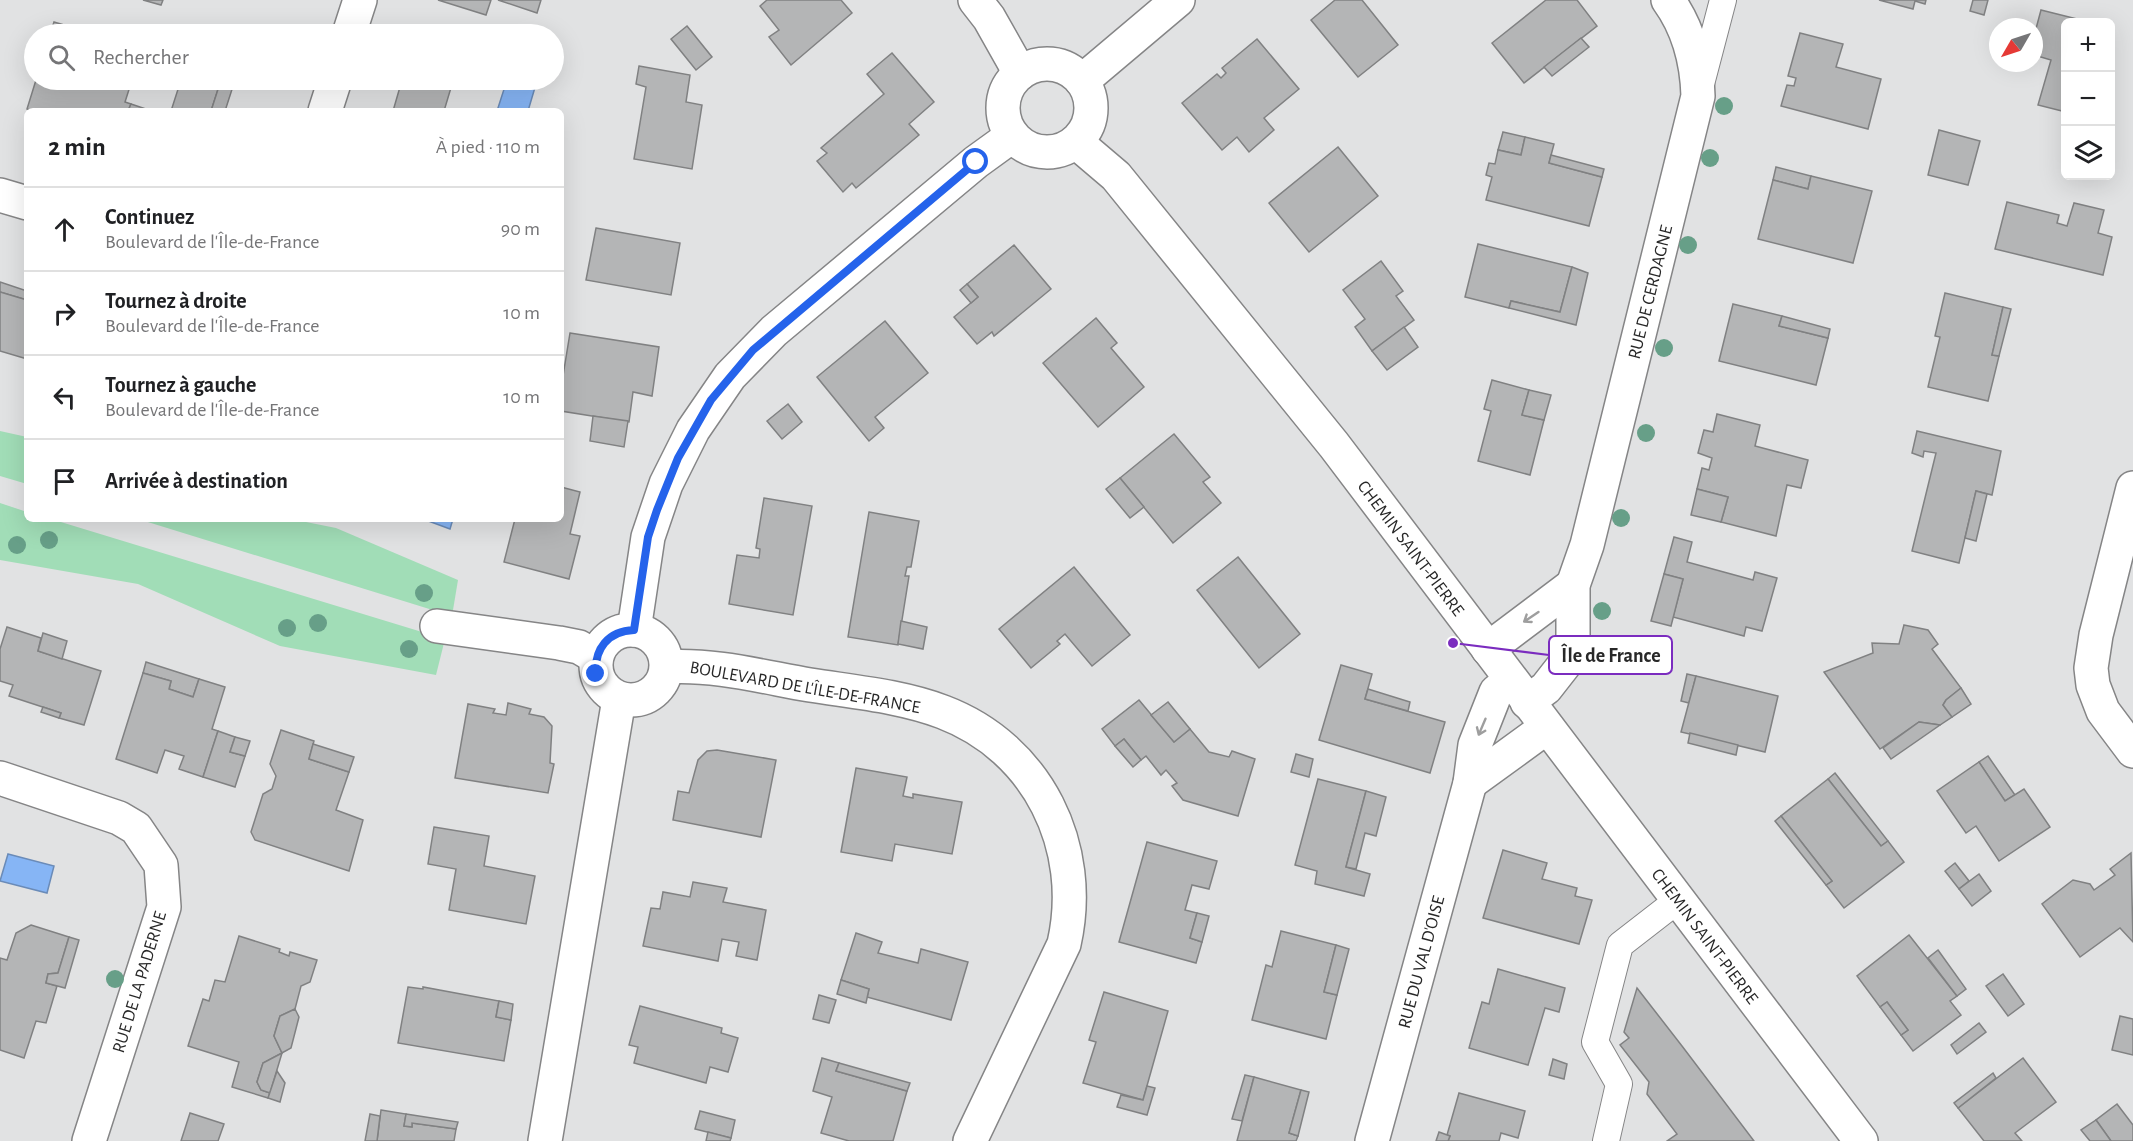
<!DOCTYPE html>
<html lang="fr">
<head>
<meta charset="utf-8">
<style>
  body { margin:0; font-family:"Alegreya Sans",sans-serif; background:#f2f2f2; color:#202124 }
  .controls { position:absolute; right:18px; top:18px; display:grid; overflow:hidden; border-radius:9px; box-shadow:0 6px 24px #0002 }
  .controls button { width:54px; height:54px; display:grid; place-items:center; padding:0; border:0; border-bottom:2px solid #e0e0e0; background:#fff; color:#202124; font:30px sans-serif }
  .compass { position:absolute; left:1989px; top:18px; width:54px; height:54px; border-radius:50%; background:#fff; box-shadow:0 6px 24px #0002; rotate:231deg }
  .stop { position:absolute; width:18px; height:18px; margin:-14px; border:4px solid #2563eb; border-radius:50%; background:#fff }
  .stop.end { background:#2563eb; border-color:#fff; box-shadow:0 2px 6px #0008 }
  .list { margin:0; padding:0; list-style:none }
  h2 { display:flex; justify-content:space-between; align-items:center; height:78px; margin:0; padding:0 24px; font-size:26px }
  h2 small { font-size:20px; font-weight:400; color:#757577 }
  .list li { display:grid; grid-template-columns:39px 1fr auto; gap:18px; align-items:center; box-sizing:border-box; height:84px; padding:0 24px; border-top:2px solid #e0e0e0 }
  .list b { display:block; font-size:22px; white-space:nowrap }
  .list p { margin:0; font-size:20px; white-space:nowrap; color:#757577 }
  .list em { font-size:20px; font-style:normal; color:#757577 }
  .icon { flex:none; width:33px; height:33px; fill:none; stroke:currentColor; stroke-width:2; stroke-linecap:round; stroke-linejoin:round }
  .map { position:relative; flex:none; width:2133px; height:1141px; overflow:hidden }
  .search { position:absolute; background:#fff; box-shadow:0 6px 24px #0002; left:24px; top:24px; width:540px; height:66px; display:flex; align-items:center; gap:15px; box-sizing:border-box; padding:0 21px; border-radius:33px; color:#757577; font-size:22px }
  .panel { position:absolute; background:#fff; box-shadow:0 6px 24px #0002; left:24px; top:108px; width:540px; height:414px; border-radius:9px }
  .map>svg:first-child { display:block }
  .green { fill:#a1ddb7 }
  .water { fill:#86b5f5; stroke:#6a8bb8; stroke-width:1.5 }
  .building { fill:#b4b5b6; stroke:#808182; stroke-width:1.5 }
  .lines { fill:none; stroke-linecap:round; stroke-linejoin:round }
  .lane-casing { stroke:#858586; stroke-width:28 }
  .street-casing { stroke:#858586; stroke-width:36 }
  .secondary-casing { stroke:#858586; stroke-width:36 }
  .lane { stroke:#fff; stroke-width:26 }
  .street { stroke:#fff; stroke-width:33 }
  .secondary { stroke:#fff; stroke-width:33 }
  .tree { fill:#679f88 }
  .oneway { stroke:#9e9e9e }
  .route { stroke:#2563eb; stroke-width:8 }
  .labels { text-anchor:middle; stroke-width:5; stroke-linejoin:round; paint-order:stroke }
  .street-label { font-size:18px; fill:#282828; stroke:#fff }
  .leader { fill:none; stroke:#7b2cbf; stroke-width:2 }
  .callout-dot { fill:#7b2cbf; stroke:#fff; stroke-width:2 }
  .callout { fill:#fff; stroke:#7b2cbf; stroke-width:2 }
  .callout-label { font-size:20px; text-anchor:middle; font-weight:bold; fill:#282828 }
</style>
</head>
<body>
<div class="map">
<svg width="2133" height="1141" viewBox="0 0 2133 1141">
  <rect width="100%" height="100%" fill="#e1e2e3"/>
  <g class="green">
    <path d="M0,431L27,437V484L0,476Z"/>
    <path d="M0,503L27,512V519H51L445,639L436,675L280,646L138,584L0,560Z"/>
    <path d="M138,519H291L336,528L458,580L452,616Z"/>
  </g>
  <g class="water">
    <path d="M507,80H531L536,84L528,111H497Z"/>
    <path d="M423,519H453L450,529Z"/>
    <path d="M8,854L54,866L47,893L0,881Z"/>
  </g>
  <g class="building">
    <path d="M143,0H163L161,5Z"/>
    <path d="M438,0H491L486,15Z"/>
    <path d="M498,0H541L537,13Z"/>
    <path d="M767,0H841L852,13L791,65L769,37L779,30L760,6Z"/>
    <path d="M1335,0H1362L1398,45L1358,77L1311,20Z"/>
    <path d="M1546,0H1577L1597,26L1524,83L1492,43Z"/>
    <path d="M1879,0H1926L1925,4L1915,1L1913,9Z"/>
    <path d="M1973,0H1988L1984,15L1970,11Z"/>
    <path d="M2041,10L2089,22H2066V112L2038,105L2051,60L2034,55V36Z"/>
    <path d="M54,22L81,30L79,34H50Z"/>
    <path d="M687,26L712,57L696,70L671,39Z"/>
    <path d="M1800,33L1843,44L1836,67L1881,79L1868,129L1781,106L1787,85L1794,86L1796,78L1788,76Z"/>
    <path d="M1581,38L1589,47L1552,76L1544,67Z"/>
    <path d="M1257,39L1299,89L1264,118L1274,130L1249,152L1237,137L1222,150L1182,103L1217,74L1221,78L1226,73L1222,68Z"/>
    <path d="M892,53L934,102L909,124L919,135L856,188L852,183L843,192L817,161L827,153L821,148L884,94L867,74Z"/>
    <path d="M639,66L690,75L686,102L702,105L692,169L634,159L646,87L636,84Z"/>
    <path d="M36,80H132L125,102L131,104L128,111H34L27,109Z"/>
    <path d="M181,80H221L211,111H171Z"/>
    <path d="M221,80H235L225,111H211Z"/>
    <path d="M402,80L453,81L444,111H393Z"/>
    <path d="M131,104L149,110V111H128Z"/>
    <path d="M1939,130L1980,141L1968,185L1928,175Z"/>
    <path d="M1503,132L1525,137L1521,155L1498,150Z"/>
    <path d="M1525,137L1554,144L1549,163L1602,177L1589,226L1486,200L1492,177L1486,175L1489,163L1495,164L1498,150L1521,155Z"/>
    <path d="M1338,147L1378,196L1309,252L1269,203Z"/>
    <path d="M1551,155L1604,169L1602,177L1549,163Z"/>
    <path d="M1776,167L1811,176L1808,189L1773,180Z"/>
    <path d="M1811,176L1872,191L1853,263L1758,239L1773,180L1808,189Z"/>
    <path d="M2007,202L2059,215L2057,223L2067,226L2074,203L2104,210L2098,233L2112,237L2103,275L1995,249Z"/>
    <path d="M596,228L680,243L671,295L586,280Z"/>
    <path d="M1478,244L1572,267L1560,312L1511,301L1509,308L1465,297Z"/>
    <path d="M1014,245L1051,289L994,336L992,332L977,344L954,317L978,297L967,284Z"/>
    <path d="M1381,261L1403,291L1396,296L1414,320L1372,351L1355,327L1365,319L1343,290Z"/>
    <path d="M1572,267L1588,273L1576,325L1509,308L1511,301L1560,312Z"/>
    <path d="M0,282L27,291V300L0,292Z"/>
    <path d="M967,284L978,297L971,303L960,290Z"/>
    <path d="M0,292L27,300V359L0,351Z"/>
    <path d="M1945,293L2003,307L1992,355L1999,356L1988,401L1928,387L1940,337L1935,336Z"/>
    <path d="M1733,304L1782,316L1779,326L1828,338L1816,385L1719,361Z"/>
    <path d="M2003,307L2011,309L1999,356L1992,355Z"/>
    <path d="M1782,316L1830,329L1828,338L1779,326Z"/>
    <path d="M1096,318L1117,343L1111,348L1144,387L1098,427L1043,363Z"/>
    <path d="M885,321L928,373L875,417L884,428L869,441L817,377Z"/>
    <path d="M1404,327L1418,347L1387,370L1372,351Z"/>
    <path d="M570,333L659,347L652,396L633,392L629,422L561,411V388Z"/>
    <path d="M1492,380L1529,390L1522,415L1544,420L1530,475L1478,461L1491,411L1484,409Z"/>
    <path d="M1529,390L1551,395L1544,420L1522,415Z"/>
    <path d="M788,404L802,422L782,439L767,421Z"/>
    <path d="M1717,414L1760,425L1755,446L1808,460L1801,488L1787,485L1776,536L1721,522L1728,497L1697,489L1702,468L1709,470L1712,458L1698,453L1704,430L1713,432Z"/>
    <path d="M593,416L628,421L624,447L590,441Z"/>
    <path d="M1917,431L2001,451L1992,495L1976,491L1959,563L1912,551L1936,453L1924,451L1923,457L1912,453Z"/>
    <path d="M1174,434L1210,477L1203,482L1221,503L1173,543L1120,478Z"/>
    <path d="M1120,478L1144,507L1130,518L1106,489Z"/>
    <path d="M561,487L580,492L570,534L580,536L569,579L504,562L515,519H561Z"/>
    <path d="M1697,489L1728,497L1721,522L1691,515Z"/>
    <path d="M1976,491L1987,494L1976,541L1965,538Z"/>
    <path d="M764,498L812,506L793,615L729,604L737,555L759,558L760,549L756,548Z"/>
    <path d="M869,512L919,521L911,567H907L905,576H909L898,645L848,637Z"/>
    <path d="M1674,537L1692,542L1687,562L1753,580L1755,572L1777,578L1762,631L1746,627L1744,636L1673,617L1683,579L1664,574Z"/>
    <path d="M1238,557L1300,634L1259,668L1197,590Z"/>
    <path d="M1074,567L1130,635L1092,666L1065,634L1057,641L1060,644L1031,668L999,629Z"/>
    <path d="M1664,574L1683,579L1671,626L1651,621Z"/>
    <path d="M901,621L927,627L923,649L898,644Z"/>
    <path d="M1904,625L1928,630L1938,644L1932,649L1961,688L1946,700L1943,705L1952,717L1940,725L1919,722L1880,749L1824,672L1873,653L1872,643L1899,644Z"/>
    <path d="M7,627L41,638L38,651L101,671L84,725L59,718L61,713L9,696L13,685L0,681V649Z"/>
    <path d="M43,633L67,641L62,659L38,651Z"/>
    <path d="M146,662L199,679L193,697L169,689L171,681L143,673Z"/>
    <path d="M1341,665L1372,674L1365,699L1445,722L1430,773L1319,740Z"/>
    <path d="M143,673L171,681L169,689L193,697L199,679L225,687L212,729L218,731L203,777L179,769L184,756L165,750L157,773L116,759Z"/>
    <path d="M1687,674L1696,676L1689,703L1681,701Z"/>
    <path d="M1696,676L1778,696L1765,752L1681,732Z"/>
    <path d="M1961,688L1971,704L1952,717L1943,705L1946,700Z"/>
    <path d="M1368,689L1410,702L1408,711L1365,699Z"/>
    <path d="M1139,700L1174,742L1190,729L1209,752L1229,757L1232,751L1255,759L1238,816L1183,800L1172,786L1177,783L1166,770L1161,775L1146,756L1141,760L1124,739L1115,746L1102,729Z"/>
    <path d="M1168,702L1190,729L1174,742L1151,715Z"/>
    <path d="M508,703L531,709L529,714L544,717L552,726L550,763L554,764L548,793L455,778L468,704L495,709L493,713L506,715Z"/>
    <path d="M43,707L61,713L59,718L41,712Z"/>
    <path d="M1919,722L1940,725L1891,759L1883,748Z"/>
    <path d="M281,730L314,741L309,759L349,772L336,810L363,820L349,871L255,840L251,832L263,794L272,789L276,776L270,764Z"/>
    <path d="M218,731L235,737L230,752L245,756L235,787L203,777Z"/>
    <path d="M1690,733L1738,745L1736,755L1688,743Z"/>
    <path d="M235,737L250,741L245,756L230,752Z"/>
    <path d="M1124,739L1141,760L1133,767L1115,746Z"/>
    <path d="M313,744L354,757L349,772L309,759Z"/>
    <path d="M717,750L776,760L761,837L673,820L678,791L689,793L698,760L707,751Z"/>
    <path d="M1296,754L1313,759L1309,777L1291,772Z"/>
    <path d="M1988,756L2015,795L2005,801L1979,762Z"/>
    <path d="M1979,762L2005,801L2024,789L2050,827L1999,861L1976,826L1966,833L1937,791Z"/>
    <path d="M856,768L907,777L903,796L913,798V794L962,802L952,854L895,844L892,861L841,852Z"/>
    <path d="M1835,773L1888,841L1881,846L1828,779Z"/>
    <path d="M1318,779L1366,791L1346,867L1370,874L1364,896L1315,884L1317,871L1295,865Z"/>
    <path d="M1828,779L1881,846L1888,841L1904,862L1844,908L1826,885L1832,881L1781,816Z"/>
    <path d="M1366,791L1386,797L1376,836L1365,833L1356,869L1346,867Z"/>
    <path d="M1781,816L1832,881L1826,885L1775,821Z"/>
    <path d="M434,827L489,836L484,866L535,876L526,924L449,910L456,869L428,864Z"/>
    <path d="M1147,842L1217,861L1209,889L1192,885L1185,910L1197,913L1190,938L1202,942L1196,963L1119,942Z"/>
    <path d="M1503,850L1547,863L1542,879L1577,888L1575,896L1592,900L1579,944L1483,918Z"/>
    <path d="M2131,853L2133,942L2120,928L2080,957L2042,904L2073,880L2090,884L2094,890L2115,875L2110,869Z"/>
    <path d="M1955,863L1969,881L1959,889L1945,871Z"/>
    <path d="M1979,874L1991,891L1972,906L1959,889Z"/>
    <path d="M693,882L727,888L723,902L766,910L757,960L736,956L739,942L722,939L718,961L643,946L651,908L660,909L663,892L690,897Z"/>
    <path d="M1197,913L1209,916L1202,942L1190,938Z"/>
    <path d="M31,925L69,937L58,973L48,974L46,983L57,986L46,1023L36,1021L24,1058L0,1050V958L7,960L16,933Z"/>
    <path d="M1281,931L1336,945L1324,992L1337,995L1326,1039L1252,1020L1266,965L1272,967Z"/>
    <path d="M856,933L882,942L878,953L918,963L921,949L968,962L951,1020L867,997L869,989L841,980Z"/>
    <path d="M1909,935L1957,996L1950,1001L1961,1015L1913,1051L1901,1035L1908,1030L1887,1002L1880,1007L1857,976Z"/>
    <path d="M239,936L280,949L279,952L289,956L290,952L317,960L310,982L301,986L295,1009L280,1016L274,1036L282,1053L263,1063L257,1082L261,1090L270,1093L268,1098L232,1087L239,1062L188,1046L203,999L209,1001L215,980L225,982Z"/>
    <path d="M69,937L79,940L65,988L46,983L48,974L58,973Z"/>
    <path d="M1336,945L1349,949L1337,995L1324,992Z"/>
    <path d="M1938,950L1966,989L1957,996L1928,958Z"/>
    <path d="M1498,969L1565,988L1559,1012L1545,1008L1528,1065L1469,1048L1482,1002L1489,1004Z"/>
    <path d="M2003,974L2024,1004L2008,1016L1986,986Z"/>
    <path d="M841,980L869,989L866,1003L837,994Z"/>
    <path d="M408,987L423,989V987L499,1001L496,1017L511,1020L504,1061L398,1043Z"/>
    <path d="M1637,988L1682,1046L1754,1141H1667L1677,1134L1647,1094L1649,1082L1620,1045L1629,1038L1624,1032Z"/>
    <path d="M1104,992L1168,1011L1143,1100L1083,1083L1096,1042L1089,1040Z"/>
    <path d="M819,995L836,1000L829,1023L813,1019Z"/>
    <path d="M499,1001L513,1004L511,1020L496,1017Z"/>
    <path d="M1887,1002L1908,1030L1901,1035L1880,1007Z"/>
    <path d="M640,1006L722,1028L721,1033L738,1038L728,1072L710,1067L706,1083L634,1063L638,1047L629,1045Z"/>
    <path d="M295,1009L299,1017L291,1048L282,1053L274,1036L280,1016Z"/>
    <path d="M2120,1016L2133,1019V1055L2112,1050Z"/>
    <path d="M1979,1023L1986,1032L1957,1054L1951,1045Z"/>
    <path d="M282,1053L270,1093L261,1090L257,1082L263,1063Z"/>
    <path d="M822,1058L839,1063L836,1071L907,1091L893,1141H849L821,1133L832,1097L813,1091Z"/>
    <path d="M2023,1058L2056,1102L2015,1133L2022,1141H1984L1958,1108Z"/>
    <path d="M1553,1059L1567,1064L1564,1079L1549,1075Z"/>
    <path d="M839,1063L910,1083L907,1091L836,1071Z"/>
    <path d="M277,1071L285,1083L280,1102L268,1098Z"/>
    <path d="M1993,1073L1996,1078L1958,1108L1954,1103Z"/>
    <path d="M1245,1075L1254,1077L1242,1121L1232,1119Z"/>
    <path d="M1254,1077L1301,1090L1289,1133L1298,1136L1296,1141H1237Z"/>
    <path d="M1147,1086L1155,1088L1147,1115L1117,1107L1121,1095L1143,1100Z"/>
    <path d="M1301,1090L1309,1092L1298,1136L1289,1133Z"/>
    <path d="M1459,1093L1525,1111L1518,1138L1501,1133L1499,1141H1448L1450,1136L1447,1135Z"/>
    <path d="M2117,1104L2133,1125V1141H2111L2096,1120Z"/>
    <path d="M381,1110L406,1114L404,1126L412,1127V1123L456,1129L454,1141H377Z"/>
    <path d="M700,1111L735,1120L731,1138L695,1129Z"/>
    <path d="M190,1113L224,1124L218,1141H181Z"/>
    <path d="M370,1114L380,1116L377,1141H365Z"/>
    <path d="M406,1114L458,1122L456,1129L412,1123V1127L404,1126Z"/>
    <path d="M2096,1120L2111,1141H2090L2081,1130Z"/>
    <path d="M708,1132L731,1138L730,1141H706Z"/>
    <path d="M1439,1132L1450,1136L1448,1141H1436Z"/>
  </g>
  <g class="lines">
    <defs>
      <g id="lane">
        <path d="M1701,84L1723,0"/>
        <path d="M1606,1141L1619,1084L1595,1042L1620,945L1678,900"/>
      </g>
      <g id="street">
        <path d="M349,34L360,0"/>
        <path d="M1082,81L1178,0"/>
        <path d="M325,111L335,80"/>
        <path d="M0,195L27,203"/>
        <path d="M2133,488L2096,635L2091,668L2093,685L2103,711L2133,751"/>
        <path d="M437,626L559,643L579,647L596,657"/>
        <circle cx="631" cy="665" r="35"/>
        <path d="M634,630L648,537L666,484L693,430L730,376L774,331L976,162L1012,136"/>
        <path d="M1488,649L1573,585"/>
        <path d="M667,667C714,664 763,677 810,685C854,692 901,696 943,712C1038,748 1086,847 1064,944L970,1141"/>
        <path d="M1527,702L1546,688L1564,665L1573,638V585L1587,545L1698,96C1697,61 1689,29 1668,0"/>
        <path d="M0,778L119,818L136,828L161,865L164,907L89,1141"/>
        <path d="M1470,783L1547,727"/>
        <path d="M545,1141L619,699"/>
        <path d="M1372,1141L1470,783L1475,745L1496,692L1511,680"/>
      </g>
      <g id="secondary">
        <path d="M975,0L989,18L1020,73"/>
        <circle cx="1047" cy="108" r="44"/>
        <path d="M1076,142L1116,176L1334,445L1861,1141"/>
      </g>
    </defs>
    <use href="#lane" class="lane-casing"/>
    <use href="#street" class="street-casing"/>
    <use href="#secondary" class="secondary-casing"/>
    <use href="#lane" class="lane"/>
    <use href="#street" class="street"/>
    <use href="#secondary" class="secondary"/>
  </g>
  <g class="tree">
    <circle cx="1724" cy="106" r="9"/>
    <circle cx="1710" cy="158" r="9"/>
    <circle cx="1688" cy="245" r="9"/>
    <circle cx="1664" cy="348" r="9"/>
    <circle cx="1646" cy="433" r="9"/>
    <circle cx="1621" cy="518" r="9"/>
    <circle cx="49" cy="540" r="9"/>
    <circle cx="17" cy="545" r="9"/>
    <circle cx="424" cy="593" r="9"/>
    <circle cx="1602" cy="611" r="9"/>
    <circle cx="318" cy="623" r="9"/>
    <circle cx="287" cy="628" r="9"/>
    <circle cx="409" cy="649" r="9"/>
    <circle cx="115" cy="979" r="9"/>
  </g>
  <defs><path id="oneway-shaft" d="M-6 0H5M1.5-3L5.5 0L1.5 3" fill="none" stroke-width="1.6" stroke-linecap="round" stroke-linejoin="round" transform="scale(1.5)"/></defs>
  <g class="oneway">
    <use href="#oneway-shaft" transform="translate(1531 617) rotate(146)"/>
    <use href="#oneway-shaft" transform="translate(1482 727) rotate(113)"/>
  </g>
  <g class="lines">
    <path class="route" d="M596,674C594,649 608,631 634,630L648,537L657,510L678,458L711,400L753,350L976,162"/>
  </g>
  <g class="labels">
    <g class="street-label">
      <text transform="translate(1650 292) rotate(-76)" y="6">RUE DE CERDAGNE</text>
      <text transform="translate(1411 548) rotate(53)" y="6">CHEMIN SAINT-PIERRE</text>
      <text transform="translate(805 687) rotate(10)" y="6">BOULEVARD DE L'ÎLE-DE-FRANCE</text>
      <text transform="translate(1705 936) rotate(53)" y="6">CHEMIN SAINT-PIERRE</text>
      <text transform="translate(1421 962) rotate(-75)" y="6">RUE DU VAL D'OISE</text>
      <text transform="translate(139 982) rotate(-73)" y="6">RUE DE LA PADERNE</text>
    </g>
  </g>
  <path class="leader" d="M1453 643L1549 655"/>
  <circle class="callout-dot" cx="1453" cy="643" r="6"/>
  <rect class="callout" x="1549" y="636" width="123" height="38" rx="6"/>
  <g class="callout-label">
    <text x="1611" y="662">Île de France</text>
  </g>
</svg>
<div class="controls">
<button>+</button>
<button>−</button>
<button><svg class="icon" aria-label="layers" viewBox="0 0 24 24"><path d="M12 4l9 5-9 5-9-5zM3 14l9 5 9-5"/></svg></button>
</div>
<svg class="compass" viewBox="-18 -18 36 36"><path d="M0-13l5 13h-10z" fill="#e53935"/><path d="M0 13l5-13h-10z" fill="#757577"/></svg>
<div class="stop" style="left:976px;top:162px"></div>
<div class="stop end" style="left:596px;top:674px"></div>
<div class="search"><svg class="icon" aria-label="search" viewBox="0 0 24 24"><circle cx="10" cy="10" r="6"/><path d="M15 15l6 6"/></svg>Rechercher</div>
<section class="panel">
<h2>2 min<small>À pied · 110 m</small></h2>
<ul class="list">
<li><svg class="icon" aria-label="ahead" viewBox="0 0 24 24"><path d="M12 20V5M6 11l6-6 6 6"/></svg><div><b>Continuez</b><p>Boulevard de l'Île-de-France</p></div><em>90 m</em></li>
<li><svg class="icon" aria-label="right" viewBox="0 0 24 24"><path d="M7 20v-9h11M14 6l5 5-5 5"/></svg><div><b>Tournez à droite</b><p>Boulevard de l'Île-de-France</p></div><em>10 m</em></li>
<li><svg class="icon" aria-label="left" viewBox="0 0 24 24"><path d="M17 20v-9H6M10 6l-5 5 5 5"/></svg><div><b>Tournez à gauche</b><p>Boulevard de l'Île-de-France</p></div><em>10 m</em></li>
<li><svg class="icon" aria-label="arrive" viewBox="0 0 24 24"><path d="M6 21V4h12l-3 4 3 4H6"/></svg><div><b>Arrivée à destination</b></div></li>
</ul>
</section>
</div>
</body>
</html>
